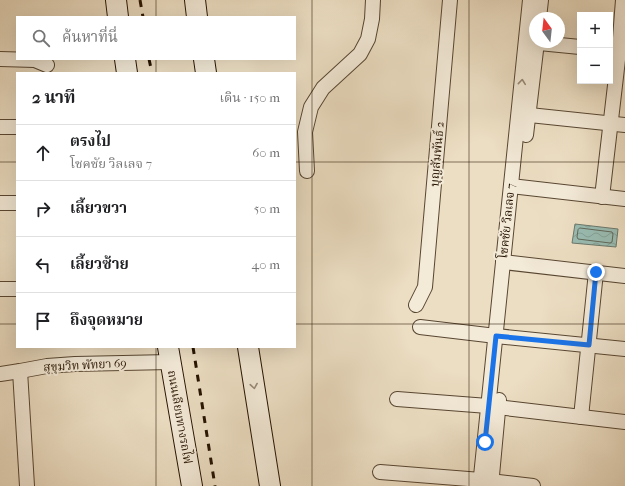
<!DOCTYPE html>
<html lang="th">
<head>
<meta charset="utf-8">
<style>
  body { margin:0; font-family:"IM FELL French Canon","Noto Serif Thai",serif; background:#f2f2f2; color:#202124 }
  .controls { position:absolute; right:12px; top:12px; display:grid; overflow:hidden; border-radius:0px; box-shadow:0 4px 16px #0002 }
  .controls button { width:36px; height:36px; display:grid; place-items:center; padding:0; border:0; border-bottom:1px solid #e0e0e0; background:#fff; color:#202124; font:20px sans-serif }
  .compass { position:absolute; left:529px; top:12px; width:36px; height:36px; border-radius:50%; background:#fff; box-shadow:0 4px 16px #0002; rotate:345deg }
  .stop { position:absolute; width:12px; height:12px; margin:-9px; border:3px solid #1a73e8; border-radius:50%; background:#fff }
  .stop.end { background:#1a73e8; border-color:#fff; box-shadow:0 1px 4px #0008 }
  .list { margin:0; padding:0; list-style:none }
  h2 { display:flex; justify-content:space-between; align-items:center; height:52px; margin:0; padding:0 16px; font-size:17px }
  h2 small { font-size:13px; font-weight:400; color:#757577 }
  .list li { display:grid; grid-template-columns:26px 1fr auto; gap:12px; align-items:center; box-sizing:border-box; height:56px; padding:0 16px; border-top:1px solid #e0e0e0 }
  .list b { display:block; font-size:15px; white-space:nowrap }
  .list p { margin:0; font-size:13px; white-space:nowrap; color:#757577 }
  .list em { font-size:13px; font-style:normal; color:#757577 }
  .icon { flex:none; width:22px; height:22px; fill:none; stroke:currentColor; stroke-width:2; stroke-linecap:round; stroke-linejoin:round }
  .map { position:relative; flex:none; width:625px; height:486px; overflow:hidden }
  .search { position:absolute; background:#fff; box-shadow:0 4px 16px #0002; left:16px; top:16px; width:280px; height:44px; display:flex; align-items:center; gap:10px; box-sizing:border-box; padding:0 14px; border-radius:0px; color:#757577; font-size:15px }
  .panel { position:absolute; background:#fff; box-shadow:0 4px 16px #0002; left:16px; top:72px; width:280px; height:276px; border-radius:0px }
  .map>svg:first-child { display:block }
  .water { fill:url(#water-waves); stroke:#6b786b }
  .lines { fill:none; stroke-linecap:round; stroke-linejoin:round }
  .shore { stroke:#60685a; stroke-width:1 }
  .street-casing { stroke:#584632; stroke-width:16 }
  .secondary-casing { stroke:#261301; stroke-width:22 }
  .street { stroke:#f3ead8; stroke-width:14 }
  .secondary { stroke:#f3ead8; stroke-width:20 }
  .rail { stroke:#261301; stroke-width:3; stroke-dasharray:7 7; stroke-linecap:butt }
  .oneway { stroke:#978977 }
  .route { stroke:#1a73e8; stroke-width:5 }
  .grid { fill:none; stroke:#261301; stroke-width:1; stroke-opacity:0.55 }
  .labels { text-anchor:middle; stroke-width:4; stroke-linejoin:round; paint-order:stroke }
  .street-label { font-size:12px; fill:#261301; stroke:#f3ead8 }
</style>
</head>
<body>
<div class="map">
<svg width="625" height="486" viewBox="0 0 625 486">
  <defs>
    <pattern id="water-waves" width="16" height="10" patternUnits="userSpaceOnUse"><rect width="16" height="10" fill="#99bcb2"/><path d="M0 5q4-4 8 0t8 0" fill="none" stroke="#84a197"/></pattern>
  </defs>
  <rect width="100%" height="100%" fill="#ecdec3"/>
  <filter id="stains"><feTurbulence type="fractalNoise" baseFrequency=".005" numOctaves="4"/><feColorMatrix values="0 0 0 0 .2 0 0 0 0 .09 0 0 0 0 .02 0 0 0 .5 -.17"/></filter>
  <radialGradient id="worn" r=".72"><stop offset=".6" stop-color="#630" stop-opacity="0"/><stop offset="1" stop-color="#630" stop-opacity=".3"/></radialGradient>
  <path class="water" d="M575,224L618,229L616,247L572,243Z"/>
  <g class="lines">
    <path class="shore" d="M580,228L612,232L613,234L612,242L610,243L578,239L577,237L578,230Z"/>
    <defs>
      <g id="street">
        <path d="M539,18L541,0"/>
        <path d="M529,42L580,47"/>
        <path d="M0,59L35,60L47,65"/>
        <path d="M520,114L625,125"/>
        <path d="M0,127H17"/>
        <path d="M526,135L537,42"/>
        <path d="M307,171L305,132L311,107L323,88L360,54L368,39L372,19L373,0"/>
        <path d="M511,186L625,199"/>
        <path d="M602,197L619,51L623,0"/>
        <path d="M0,203H17"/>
        <path d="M503,262L625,276"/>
        <path d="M0,289H17"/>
        <path d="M416,305L425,287L450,0"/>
        <path d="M420,327L496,336L625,349"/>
        <path d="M20,371L27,486"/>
        <path d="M0,374L20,371L47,366L75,364L170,362"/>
        <path d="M397,399L488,406L625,422"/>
        <path d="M581,417L596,272"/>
        <path d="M380,472L481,480L533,486"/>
        <path d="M480,486L530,0"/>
        <path d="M491,486L499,400"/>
      </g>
      <g id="secondary">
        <path d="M116,0L118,17"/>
        <path d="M195,0L197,17"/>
        <path d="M125,59L127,73"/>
        <path d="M204,59L206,73"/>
        <path d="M168,347L192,486"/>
        <path d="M248,347L270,486"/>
      </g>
    </defs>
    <use href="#street" class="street-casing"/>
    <use href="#secondary" class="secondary-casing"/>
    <use href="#street" class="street"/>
    <use href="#secondary" class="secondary"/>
    <g class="rail">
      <path d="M140,0L143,17"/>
      <path d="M149,59L152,73"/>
      <path d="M193,347L215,486"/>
    </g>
  </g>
  <defs><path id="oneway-chevron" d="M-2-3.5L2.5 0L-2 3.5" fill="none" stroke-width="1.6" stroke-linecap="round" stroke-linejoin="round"/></defs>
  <g class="oneway">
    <use href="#oneway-chevron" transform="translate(522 82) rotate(-84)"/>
    <use href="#oneway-chevron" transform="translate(254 386) rotate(81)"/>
  </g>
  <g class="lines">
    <path class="route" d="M485,442L496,336L589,345L596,272"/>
  </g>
  <path class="grid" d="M156,0V17M312,0V486M469,0V486M156,59V73M0,162H17M295,162H625M0,324H17M295,324H625M156,347V486"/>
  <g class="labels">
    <g class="street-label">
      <text transform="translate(437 154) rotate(-85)" y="4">บุญสัมพันธ์ 2</text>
      <text transform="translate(507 221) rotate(-84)" y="4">โชคชัย วิลเลจ 7</text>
      <text transform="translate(85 365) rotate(-3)" y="4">สุขุมวิท พัทยา 69</text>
      <text transform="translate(180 417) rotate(80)" y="4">ถนนเลียบทางรถไฟ</text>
    </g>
  </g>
  <rect width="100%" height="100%" filter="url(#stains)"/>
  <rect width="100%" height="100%" fill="url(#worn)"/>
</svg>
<div class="controls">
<button>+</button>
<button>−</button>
</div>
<svg class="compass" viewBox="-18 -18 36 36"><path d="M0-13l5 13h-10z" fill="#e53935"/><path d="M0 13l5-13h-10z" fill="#757577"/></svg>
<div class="stop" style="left:485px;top:442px"></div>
<div class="stop end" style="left:596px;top:272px"></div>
<div class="search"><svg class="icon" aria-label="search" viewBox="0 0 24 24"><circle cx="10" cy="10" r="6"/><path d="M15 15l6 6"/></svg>ค้นหาที่นี่</div>
<section class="panel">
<h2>2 นาที<small>เดิน · 150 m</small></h2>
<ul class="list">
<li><svg class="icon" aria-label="ahead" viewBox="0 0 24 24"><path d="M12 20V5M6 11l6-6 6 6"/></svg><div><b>ตรงไป</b><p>โชคชัย วิลเลจ 7</p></div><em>60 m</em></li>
<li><svg class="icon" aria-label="right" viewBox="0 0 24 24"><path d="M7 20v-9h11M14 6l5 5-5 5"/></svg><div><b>เลี้ยวขวา</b></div><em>50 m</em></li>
<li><svg class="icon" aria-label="left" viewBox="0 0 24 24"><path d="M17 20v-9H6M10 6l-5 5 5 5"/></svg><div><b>เลี้ยวซ้าย</b></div><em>40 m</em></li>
<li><svg class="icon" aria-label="arrive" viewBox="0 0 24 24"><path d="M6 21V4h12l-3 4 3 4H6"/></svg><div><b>ถึงจุดหมาย</b></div></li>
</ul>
</section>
</div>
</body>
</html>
